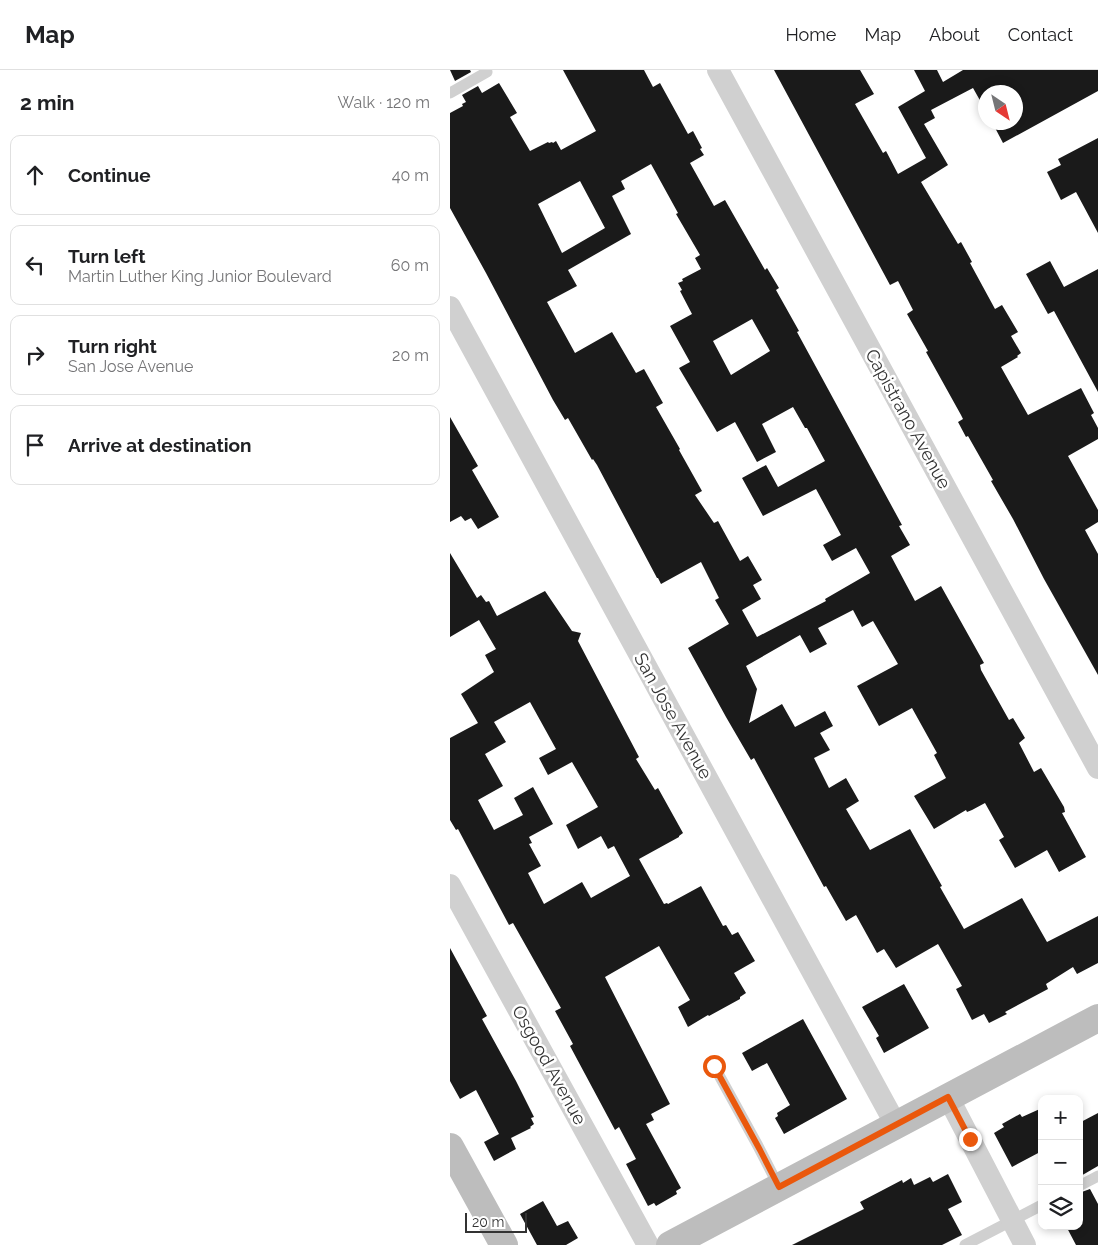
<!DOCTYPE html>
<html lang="en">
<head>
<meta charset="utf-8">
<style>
  body { margin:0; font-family:Raleway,sans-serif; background:#f2f2f2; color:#202124 }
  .controls { position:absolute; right:15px; bottom:15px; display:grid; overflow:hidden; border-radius:10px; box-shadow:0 2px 8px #0003 }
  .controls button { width:45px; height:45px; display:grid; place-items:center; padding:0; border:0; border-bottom:1px solid #e0e0e0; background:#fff; color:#202124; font:25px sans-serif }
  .compass { position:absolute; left:528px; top:15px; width:45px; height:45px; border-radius:50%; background:#fff; box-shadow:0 2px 8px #0003; rotate:145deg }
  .scale { position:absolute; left:15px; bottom:12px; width:62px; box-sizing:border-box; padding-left:5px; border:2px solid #333; border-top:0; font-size:14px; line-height:18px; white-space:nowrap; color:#333; -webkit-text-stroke:4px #fff; paint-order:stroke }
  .stop { position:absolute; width:15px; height:15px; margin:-11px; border:4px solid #ea580c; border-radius:50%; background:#fff }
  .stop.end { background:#ea580c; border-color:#fff; box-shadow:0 1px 5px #0008 }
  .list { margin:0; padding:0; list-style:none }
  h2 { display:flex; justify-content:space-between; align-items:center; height:65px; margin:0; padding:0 20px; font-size:21px }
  h2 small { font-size:16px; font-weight:400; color:#757577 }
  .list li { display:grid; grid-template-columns:32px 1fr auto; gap:15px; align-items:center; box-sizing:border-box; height:80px; margin:0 10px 10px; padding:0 10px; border:1px solid #e0e0e0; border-radius:10px }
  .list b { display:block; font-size:19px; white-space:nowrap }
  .list p { margin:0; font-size:16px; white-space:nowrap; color:#757577 }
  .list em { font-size:16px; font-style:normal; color:#757577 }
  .icon { flex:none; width:28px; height:28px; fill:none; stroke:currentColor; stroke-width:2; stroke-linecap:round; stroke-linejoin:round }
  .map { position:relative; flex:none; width:648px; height:1175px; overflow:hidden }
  header { display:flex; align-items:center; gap:30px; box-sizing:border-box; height:70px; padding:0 25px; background:#fff; border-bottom:1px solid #e0e0e0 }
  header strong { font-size:24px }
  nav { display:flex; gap:28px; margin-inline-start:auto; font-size:18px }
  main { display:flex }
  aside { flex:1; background:#fff }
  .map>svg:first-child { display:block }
  .building { fill:#1a1a1a; fill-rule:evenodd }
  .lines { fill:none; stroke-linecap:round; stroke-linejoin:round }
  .lane { stroke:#d0d0d0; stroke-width:11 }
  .street { stroke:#d0d0d0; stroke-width:22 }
  .secondary { stroke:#bdbdbd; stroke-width:28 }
  .route { stroke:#ea580c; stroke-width:6 }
  .labels { text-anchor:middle; stroke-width:5; stroke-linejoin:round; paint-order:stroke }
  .street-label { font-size:18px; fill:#333; stroke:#fff }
</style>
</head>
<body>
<header>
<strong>Map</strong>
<nav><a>Home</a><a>Map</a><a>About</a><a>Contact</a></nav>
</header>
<main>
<aside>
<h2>2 min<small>Walk · 120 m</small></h2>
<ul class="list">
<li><svg class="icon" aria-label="ahead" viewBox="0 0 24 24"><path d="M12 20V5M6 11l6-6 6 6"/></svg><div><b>Continue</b></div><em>40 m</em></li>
<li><svg class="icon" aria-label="left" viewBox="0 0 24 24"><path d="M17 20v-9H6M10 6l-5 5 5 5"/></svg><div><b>Turn left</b><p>Martin Luther King Junior Boulevard</p></div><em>60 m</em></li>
<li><svg class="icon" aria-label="right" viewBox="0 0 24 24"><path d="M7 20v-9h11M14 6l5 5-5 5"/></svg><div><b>Turn right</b><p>San Jose Avenue</p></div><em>20 m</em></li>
<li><svg class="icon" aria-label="arrive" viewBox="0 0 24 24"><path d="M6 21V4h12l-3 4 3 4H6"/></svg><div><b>Arrive at destination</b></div></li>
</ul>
</aside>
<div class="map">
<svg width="648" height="1175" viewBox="0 0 648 1175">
  <rect width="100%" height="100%" fill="#fff"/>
  <g class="building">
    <path d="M0,0H20L21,2L5,11Z"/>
    <path d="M113,0H194L203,17L210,13L238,64L243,61L252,78L250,79L254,85L240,93L264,136L275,130L315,200L317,198L329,218L326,220L349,261L347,262L452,455L449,456L460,475L441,486L465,531L491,516L534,593L530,595L531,600L559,650L563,648L575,668L569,673L584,702L591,698L614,737L615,742L612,743L636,787L609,802L597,780L565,798L549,770L554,767L535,733L522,740L517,742L516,740L484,759L464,726L496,708L484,685L487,683L462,638L429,656L407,616L448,594L423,551L412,557L403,540L368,558L377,574L360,583L350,565L296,596L307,619L299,653L332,634L345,657L375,641L383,656L370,663L380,680L364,688L379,718L396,708L409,731L396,739L420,780L460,759L492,816L490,817L514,859L572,828L597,872L648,846V893L627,904L623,897L596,914L598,919L555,942L557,944L539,953L534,944L522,950L506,919L512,916L488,874L446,898L434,879L427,883L406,845L396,851L376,816L374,817L304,688L301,690L276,647L238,578L279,554L265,530L269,528L251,492L211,514L208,508H207L147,395L143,389L142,390L118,348L115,350L103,330L36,203L0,138V43L13,36L12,34L16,32L12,25L28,16L32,23L49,13L67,43L60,47L80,81L98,72L99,73L102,72L103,73L106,71L111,80L146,61ZM201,94L228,143L226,144L250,185L245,188L251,199L232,209L233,211L228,213L232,220L230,221L242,244L220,256L240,292L229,298L267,362L285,352L307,392L326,382L312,354L343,337L355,358H357L375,391L328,417L316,395L292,408L313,446L366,419L391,465L373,475L382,491L406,478L420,503L375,529L376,531L307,567L292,540L311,529L303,515L312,510L298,486L290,491L268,451L264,453L245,425L252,421L229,380L230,379L206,337L213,333L194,299L186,303L162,262L125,283L97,232L127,216L118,200L181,164L162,126L175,119L171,111ZM130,111L155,158L112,183L88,134ZM302,249L320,281L281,305L263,271Z"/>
    <path d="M324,0H410L424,24L405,34L433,83L436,81L448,104L476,88L448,37L475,21L464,0H487L493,12L513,0H648V21L553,73L542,52H566V22H536V41L523,18L481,40L485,48L474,54L498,95L471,112L508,174L511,172L522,192L520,193L545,239L552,235L568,262L561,266L571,283L567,286L568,287L551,297L578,345L631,318L644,343L641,345L648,358V369L618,386L648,440V452L635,460L648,484V605L594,509L563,449L541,411L543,410L518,366L516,367L508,352L513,349L511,345L476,282L478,281L457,244L463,240L448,211L440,215Z"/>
    <path d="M648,68V163L626,122L611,130L597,102L611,95L608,89Z"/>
    <path d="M600,191L614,217L648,199V322L604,241L598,244L576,204Z"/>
    <path d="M0,347L28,396L22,400L49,447L28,459L21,448L15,451L11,446L0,452Z"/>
    <path d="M0,483L27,528L31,525L36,532L39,531L47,546L95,521L122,561L131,563L128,571L189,687L186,689L205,720L208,718L233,763L229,766V767L189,789L214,834L217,833L218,834L251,816L273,856L276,855L282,865L288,862L305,891L284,903L296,923L290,927V929L259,946L258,945L238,957L228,937L240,930L209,876L155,907L220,1034L201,1044L204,1050L196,1054L231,1118L226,1121L227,1124L206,1136L204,1133L198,1136L176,1094L186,1089L169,1057L165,1060L120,976L123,974L105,941L111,938L63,853L59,855L8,759L6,760L0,750V668L28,653L11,624L44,602L35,585L46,579L29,550L0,567ZM80,632L106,679L89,688L98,705L122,692L148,737L116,755L128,779L151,766L158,779L164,776L180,806L141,828L132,812L94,834L78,803L91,796L79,774L82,773L79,767L103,754L83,717L64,728L73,745L44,760L28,730L53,716L35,684L56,672L44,652Z"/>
    <path d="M0,878L37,946L32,949L66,1011L84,1047L81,1048L84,1054L80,1057L81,1058L61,1068L66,1079L44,1091L34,1072L49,1064L26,1020L10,1029L0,1011Z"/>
    <path d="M454,914L479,958L434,983L426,968L429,966L412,937Z"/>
    <path d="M353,949L397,1029L334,1064L325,1048L328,1046L327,1043L340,1035L317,993L302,1001L292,983Z"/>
    <path d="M592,1038V1081L562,1097L544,1063L554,1057L552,1054L570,1044L572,1047Z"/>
    <path d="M648,1043V1096L629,1107V1053Z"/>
    <path d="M498,1104L512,1132L498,1139L512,1165L492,1175H342L414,1139L410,1132L452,1110L453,1113L461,1108L464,1115L480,1107L483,1112Z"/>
    <path d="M640,1119L648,1134V1175H626L616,1156H629V1123Z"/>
    <path d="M93,1131L107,1156L118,1151L128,1168L116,1175H87L70,1144Z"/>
  </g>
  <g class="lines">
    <g class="lane">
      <path d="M0,23L37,2"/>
      <path d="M264,996L308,1076L329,1117"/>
      <path d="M629,1116L648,1106"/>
      <path d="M515,1175L592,1135"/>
    </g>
    <g class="street">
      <path d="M268,0L648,698"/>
      <path d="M0,237L446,1055"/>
      <path d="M0,815L198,1175"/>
      <path d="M498,1027L575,1175"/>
    </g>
    <g class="secondary">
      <path d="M0,1077L54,1175"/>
      <path d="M220,1175L648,948"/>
    </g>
  </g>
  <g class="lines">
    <path class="route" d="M264,996L310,1080L329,1117L498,1027L520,1069"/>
  </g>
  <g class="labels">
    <g class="street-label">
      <text transform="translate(458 349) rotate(61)" y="6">Capistrano Avenue</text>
      <text transform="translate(223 646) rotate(61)" y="6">San Jose Avenue</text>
      <text transform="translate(99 995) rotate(61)" y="6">Osgood Avenue</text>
    </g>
  </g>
</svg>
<div class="controls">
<button>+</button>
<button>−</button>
<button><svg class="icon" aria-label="layers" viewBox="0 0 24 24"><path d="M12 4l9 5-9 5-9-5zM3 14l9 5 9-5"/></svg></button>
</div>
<svg class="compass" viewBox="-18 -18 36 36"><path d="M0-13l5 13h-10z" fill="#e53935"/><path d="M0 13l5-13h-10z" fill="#757577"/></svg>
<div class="scale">20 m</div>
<div class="stop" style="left:264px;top:996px"></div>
<div class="stop end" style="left:520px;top:1069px"></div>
</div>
</main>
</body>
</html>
